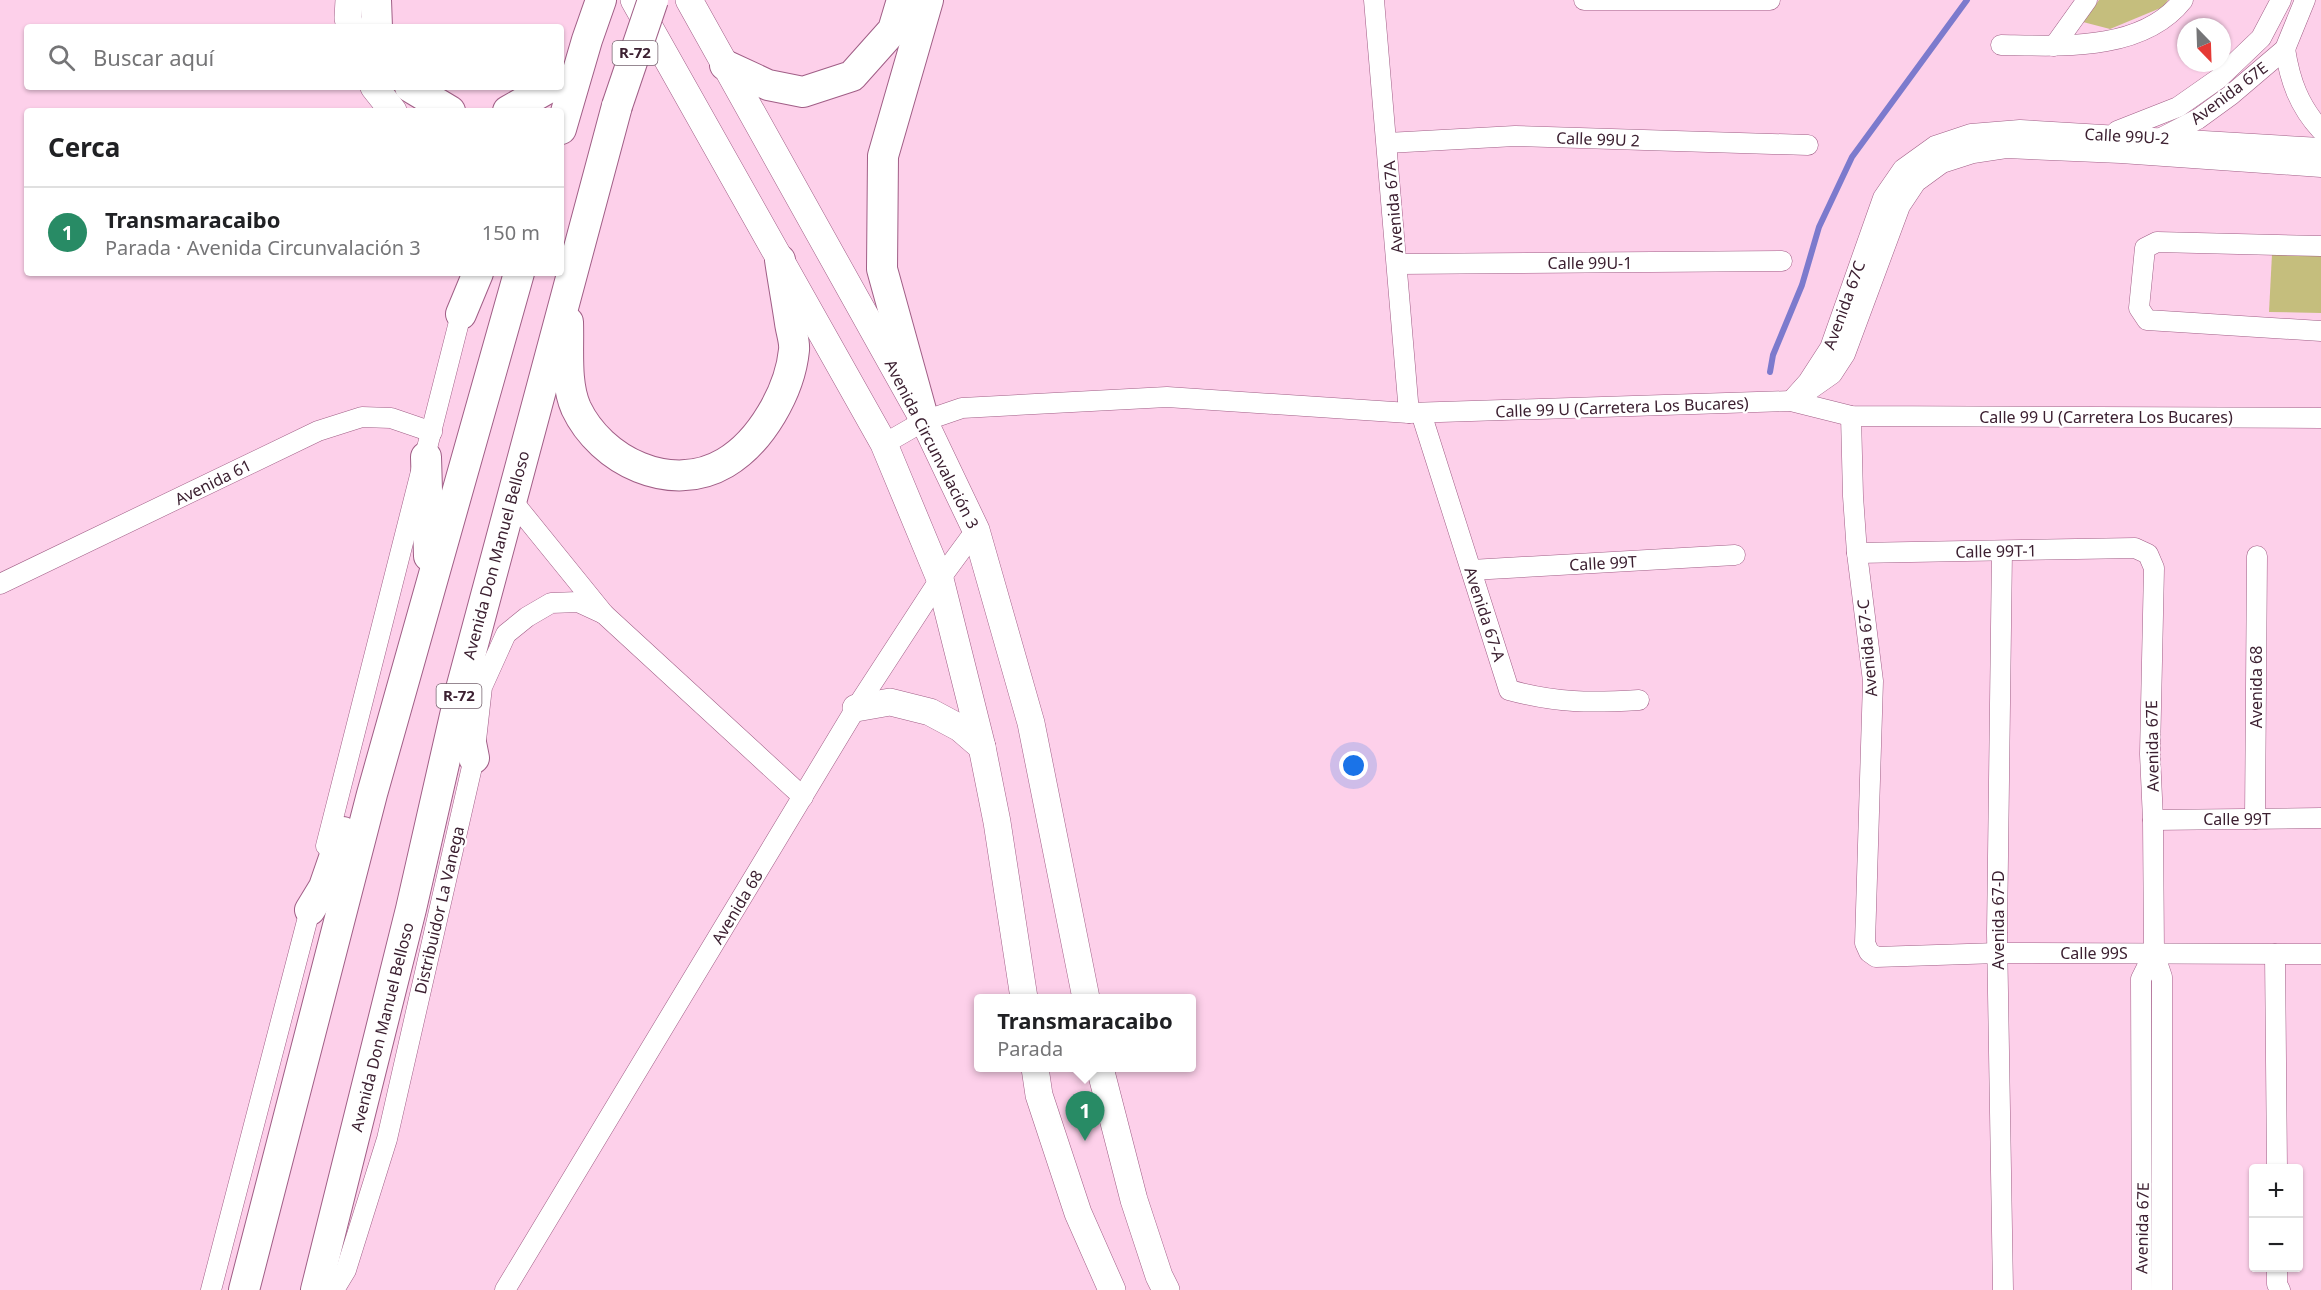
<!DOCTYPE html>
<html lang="es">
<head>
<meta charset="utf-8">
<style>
  body { margin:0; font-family:"Noto Sans",sans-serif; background:#f6f6f6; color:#202124 }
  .controls { position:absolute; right:18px; bottom:18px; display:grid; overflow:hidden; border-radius:6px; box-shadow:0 2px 4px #0004 }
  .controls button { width:54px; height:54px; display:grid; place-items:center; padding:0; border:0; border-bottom:2px solid #e0e0e0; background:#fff; color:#202124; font:30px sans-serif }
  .compass { position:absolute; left:2177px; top:18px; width:54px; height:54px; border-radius:50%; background:#fff; box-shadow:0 2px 4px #0004; rotate:157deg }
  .you { position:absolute; left:1354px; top:766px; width:21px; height:21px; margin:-15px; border:4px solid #fff; border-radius:50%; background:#1a73e8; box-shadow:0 0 0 9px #1a73e833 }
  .badge { display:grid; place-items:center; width:39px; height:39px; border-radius:50%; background:#288b65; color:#fff; font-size:20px; font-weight:700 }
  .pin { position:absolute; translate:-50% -50px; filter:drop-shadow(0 2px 3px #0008) }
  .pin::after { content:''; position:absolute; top:32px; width:21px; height:18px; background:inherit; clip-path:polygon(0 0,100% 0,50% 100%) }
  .popup { position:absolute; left:974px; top:994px; width:222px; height:78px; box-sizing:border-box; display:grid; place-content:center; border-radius:6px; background:#fff; filter:drop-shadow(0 2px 4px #0005); font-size:20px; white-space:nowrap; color:#757577 }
  .popup b { font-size:22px; color:#202124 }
  .popup::after { content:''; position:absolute; left:50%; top:100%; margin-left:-12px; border:12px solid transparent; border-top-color:#fff }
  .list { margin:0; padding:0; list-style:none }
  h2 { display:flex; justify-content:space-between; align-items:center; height:78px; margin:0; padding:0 24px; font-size:26px }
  h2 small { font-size:20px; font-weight:400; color:#757577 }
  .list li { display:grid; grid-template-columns:39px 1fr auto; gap:18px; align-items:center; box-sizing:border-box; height:90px; padding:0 24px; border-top:2px solid #e0e0e0 }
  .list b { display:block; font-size:22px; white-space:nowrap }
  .list p { margin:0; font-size:20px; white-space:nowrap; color:#757577 }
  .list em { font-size:20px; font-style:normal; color:#757577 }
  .icon { flex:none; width:33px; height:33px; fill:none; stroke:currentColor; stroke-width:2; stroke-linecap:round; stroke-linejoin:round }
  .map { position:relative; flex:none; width:2321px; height:1290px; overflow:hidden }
  .search { position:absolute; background:#fff; box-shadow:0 2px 4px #0004; left:24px; top:24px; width:540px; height:66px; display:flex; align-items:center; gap:15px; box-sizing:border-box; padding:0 21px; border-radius:6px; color:#757577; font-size:22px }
  .panel { position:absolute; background:#fff; box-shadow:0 2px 4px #0004; left:24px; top:108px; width:540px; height:168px; border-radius:6px }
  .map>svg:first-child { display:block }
  .green { fill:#c5be7d }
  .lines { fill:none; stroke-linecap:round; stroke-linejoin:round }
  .stream { stroke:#7c7acd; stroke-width:6 }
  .minor-casing { stroke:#a05e86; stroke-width:21 }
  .secondary-casing { stroke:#a05e86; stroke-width:28 }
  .primary-casing { stroke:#a05e86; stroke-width:32 }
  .minor { stroke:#fff; stroke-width:20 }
  .secondary { stroke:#fff; stroke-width:27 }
  .primary { stroke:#fff; stroke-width:30 }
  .primary-bridge-casing { stroke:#a05e86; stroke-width:32; stroke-linecap:butt }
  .primary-bridge { stroke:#fff; stroke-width:30 }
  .labels { text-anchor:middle; stroke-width:4.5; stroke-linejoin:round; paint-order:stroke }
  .shield { fill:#fff; stroke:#76636f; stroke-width:1.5 }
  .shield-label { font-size:15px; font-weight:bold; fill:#3c2031 }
  .street-label { font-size:16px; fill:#3c2031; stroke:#fff }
</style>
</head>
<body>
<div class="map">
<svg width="2321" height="1290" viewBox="0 0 2321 1290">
  <rect width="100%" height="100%" fill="#fdd0ea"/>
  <g class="green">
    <path d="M2099,0H2168L2163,7L2110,29L2083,22Z"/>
    <path d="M2272,254L2321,255V313L2269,312Z"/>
  </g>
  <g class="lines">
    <path class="stream" d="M1770,372L1773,355L1802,285L1819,227L1852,157L1967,0"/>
    <defs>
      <g id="minor">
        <path d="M1374,0L1409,413"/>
        <path d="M1584,0H1770"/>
        <path d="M2001,45C2060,46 2142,52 2183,0"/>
        <path d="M2054,46L2087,0"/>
        <path d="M2285,49C2290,81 2299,106 2321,130"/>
        <path d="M2117,131L2178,107L2218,79L2261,38L2281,0"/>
        <path d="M2163,137L2198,119L2231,95L2285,49L2305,0"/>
        <path d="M1387,143L1515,136L1808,145"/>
        <path d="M2321,246L2157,242L2145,248L2139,308L2147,320L2321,331"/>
        <path d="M1398,264L1782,261"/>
        <path d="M1805,393L1832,374L1845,354L1900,206L1916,182L1942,163L1973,153L2006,148L2121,153L2321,167"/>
        <path d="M1791,401L1808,382L1830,348L1883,198L1903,169L1935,146L1971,134L2020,130L2321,148"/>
        <path d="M1421,413L1509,690C1557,703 1590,703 1639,700"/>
        <path d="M1851,416L1853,496L1857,553L1873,681L1865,943L1869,952L1876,957L1998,953L2321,954"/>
        <path d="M884,444L924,421L962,408L1167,397L1409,413L1791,401L1851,416L2321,418"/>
        <path d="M510,498L604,614L803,797"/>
        <path d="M2002,551L1997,933L2003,1290"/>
        <path d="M1857,553L2135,548L2148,554L2154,568L2150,754L2153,820L2154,953L2162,977V1290"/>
        <path d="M1471,570L1735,555"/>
        <path d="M0,584L318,431L362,417L391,418L432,432"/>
        <path d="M2255,819L2257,556"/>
        <path d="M2153,820L2321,818"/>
        <path d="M326,846L461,314"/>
        <path d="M2275,954L2277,1168"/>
        <path d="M2277,1268V1284L2280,1290"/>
        <path d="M211,1290L313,898"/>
        <path d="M334,1290L346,1270L387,1139L474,758L482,687L506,634L527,617L551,603L578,602L604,614"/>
        <path d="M505,1290L856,708L940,579L976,530"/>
        <path d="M2142,1290L2141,979L2154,953"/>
      </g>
      <g id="secondary">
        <path d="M349,0L348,18L350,27"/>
        <path d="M634,0L884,444L940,579L982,747L997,822L1024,998"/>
        <path d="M689,0L924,421L976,530L1031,723L1086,998"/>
        <path d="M374,87L393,111"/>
        <path d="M856,708L890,702L930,712L960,728L982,747"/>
        <path d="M1035,1068L1039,1095L1078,1213L1112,1290"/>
        <path d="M1100,1068L1134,1200L1159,1276L1166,1290"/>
      </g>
      <g id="primary">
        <path d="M376,0L377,27"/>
        <path d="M725,65L768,85L803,92L852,76L893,30L902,0"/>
        <path d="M410,87L450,111"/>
        <path d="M508,111L550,87"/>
        <path d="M561,129L587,40L601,0"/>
        <path d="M461,314L478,273"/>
        <path d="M568,322C569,349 565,383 576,408C601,461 671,495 725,463C761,442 790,391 794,350C795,342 791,331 790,323C787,302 783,281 780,260"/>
        <path d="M924,421L882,269L883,156L928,0"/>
        <path d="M426,457L429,556"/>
        <path d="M463,702L474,758"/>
        <path d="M310,910L324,887L343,832"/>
        <path d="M244,1290L372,794L519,273"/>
        <path d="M316,1290L411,909L461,689L617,106"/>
      </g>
    </defs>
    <use href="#minor" class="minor-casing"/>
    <use href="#secondary" class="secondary-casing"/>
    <use href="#primary" class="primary-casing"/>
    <use href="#minor" class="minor"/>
    <use href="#secondary" class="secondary"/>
    <use href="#primary" class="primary"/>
    <defs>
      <path id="primary-bridge" d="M617,106L653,0"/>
    </defs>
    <use href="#primary-bridge" class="primary-bridge-casing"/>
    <use href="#primary-bridge" class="primary-bridge"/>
  </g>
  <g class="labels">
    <g class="shield">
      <rect x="612.5" y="41" width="45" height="24" rx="4.5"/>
      <rect x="436.5" y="684" width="45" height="24" rx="4.5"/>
    </g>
    <g class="shield-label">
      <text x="635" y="58">R-72</text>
      <text x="459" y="701">R-72</text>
    </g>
    <g class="street-label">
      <text transform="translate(2229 93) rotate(-37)" y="6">Avenida 67E</text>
      <text transform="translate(2127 136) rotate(3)" y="6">Calle 99U-2</text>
      <text transform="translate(1598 139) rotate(2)" y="6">Calle 99U 2</text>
      <text transform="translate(1393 207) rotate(-95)" y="6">Avenida 67A</text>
      <text x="1590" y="269">Calle 99U-1</text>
      <text transform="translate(1844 305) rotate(-70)" y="6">Avenida 67C</text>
      <text transform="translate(1622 407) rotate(-2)" y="6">Calle 99 U (Carretera Los Bucares)</text>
      <text x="2106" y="423">Calle 99 U (Carretera Los Bucares)</text>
      <text transform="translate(932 444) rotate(63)" y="6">Avenida Circunvalación 3</text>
      <text transform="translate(213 482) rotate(-26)" y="6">Avenida 61</text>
      <text transform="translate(1996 551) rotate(-1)" y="6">Calle 99T-1</text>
      <text transform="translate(496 555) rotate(-75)" y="6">Avenida Don Manuel Belloso</text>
      <text transform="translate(1603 563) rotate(-3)" y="6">Calle 99T</text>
      <text transform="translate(1485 614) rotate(72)" y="6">Avenida 67-A</text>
      <text transform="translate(1867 648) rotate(-95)" y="6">Avenida 67-C</text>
      <text transform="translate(2256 687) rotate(-90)" y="6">Avenida 68</text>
      <text transform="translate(2152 746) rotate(-91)" y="6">Avenida 67E</text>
      <text x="2237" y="825">Calle 99T</text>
      <text transform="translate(737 907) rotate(-59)" y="6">Avenida 68</text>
      <text transform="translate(439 910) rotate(-77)" y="6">Distribuidor La Vanega</text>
      <text transform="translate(1998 920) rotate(-90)" y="6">Avenida 67-D</text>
      <text x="2094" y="959">Calle 99S</text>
      <text transform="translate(382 1027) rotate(-76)" y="6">Avenida Don Manuel Belloso</text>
      <text transform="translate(2142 1228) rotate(-89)" y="6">Avenida 67E</text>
    </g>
  </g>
</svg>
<div class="controls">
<button>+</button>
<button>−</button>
</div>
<svg class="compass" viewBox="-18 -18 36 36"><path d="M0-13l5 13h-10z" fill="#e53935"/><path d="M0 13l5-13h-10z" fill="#757577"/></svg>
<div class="you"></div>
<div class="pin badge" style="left:1085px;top:1141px">1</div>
<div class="popup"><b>Transmaracaibo</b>Parada</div>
<div class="search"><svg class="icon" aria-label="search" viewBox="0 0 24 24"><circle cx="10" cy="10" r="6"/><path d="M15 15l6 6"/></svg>Buscar aquí</div>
<section class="panel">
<h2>Cerca<small></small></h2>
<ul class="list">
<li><span class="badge">1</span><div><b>Transmaracaibo</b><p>Parada · Avenida Circunvalación 3</p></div><em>150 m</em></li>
</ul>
</section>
</div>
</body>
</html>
